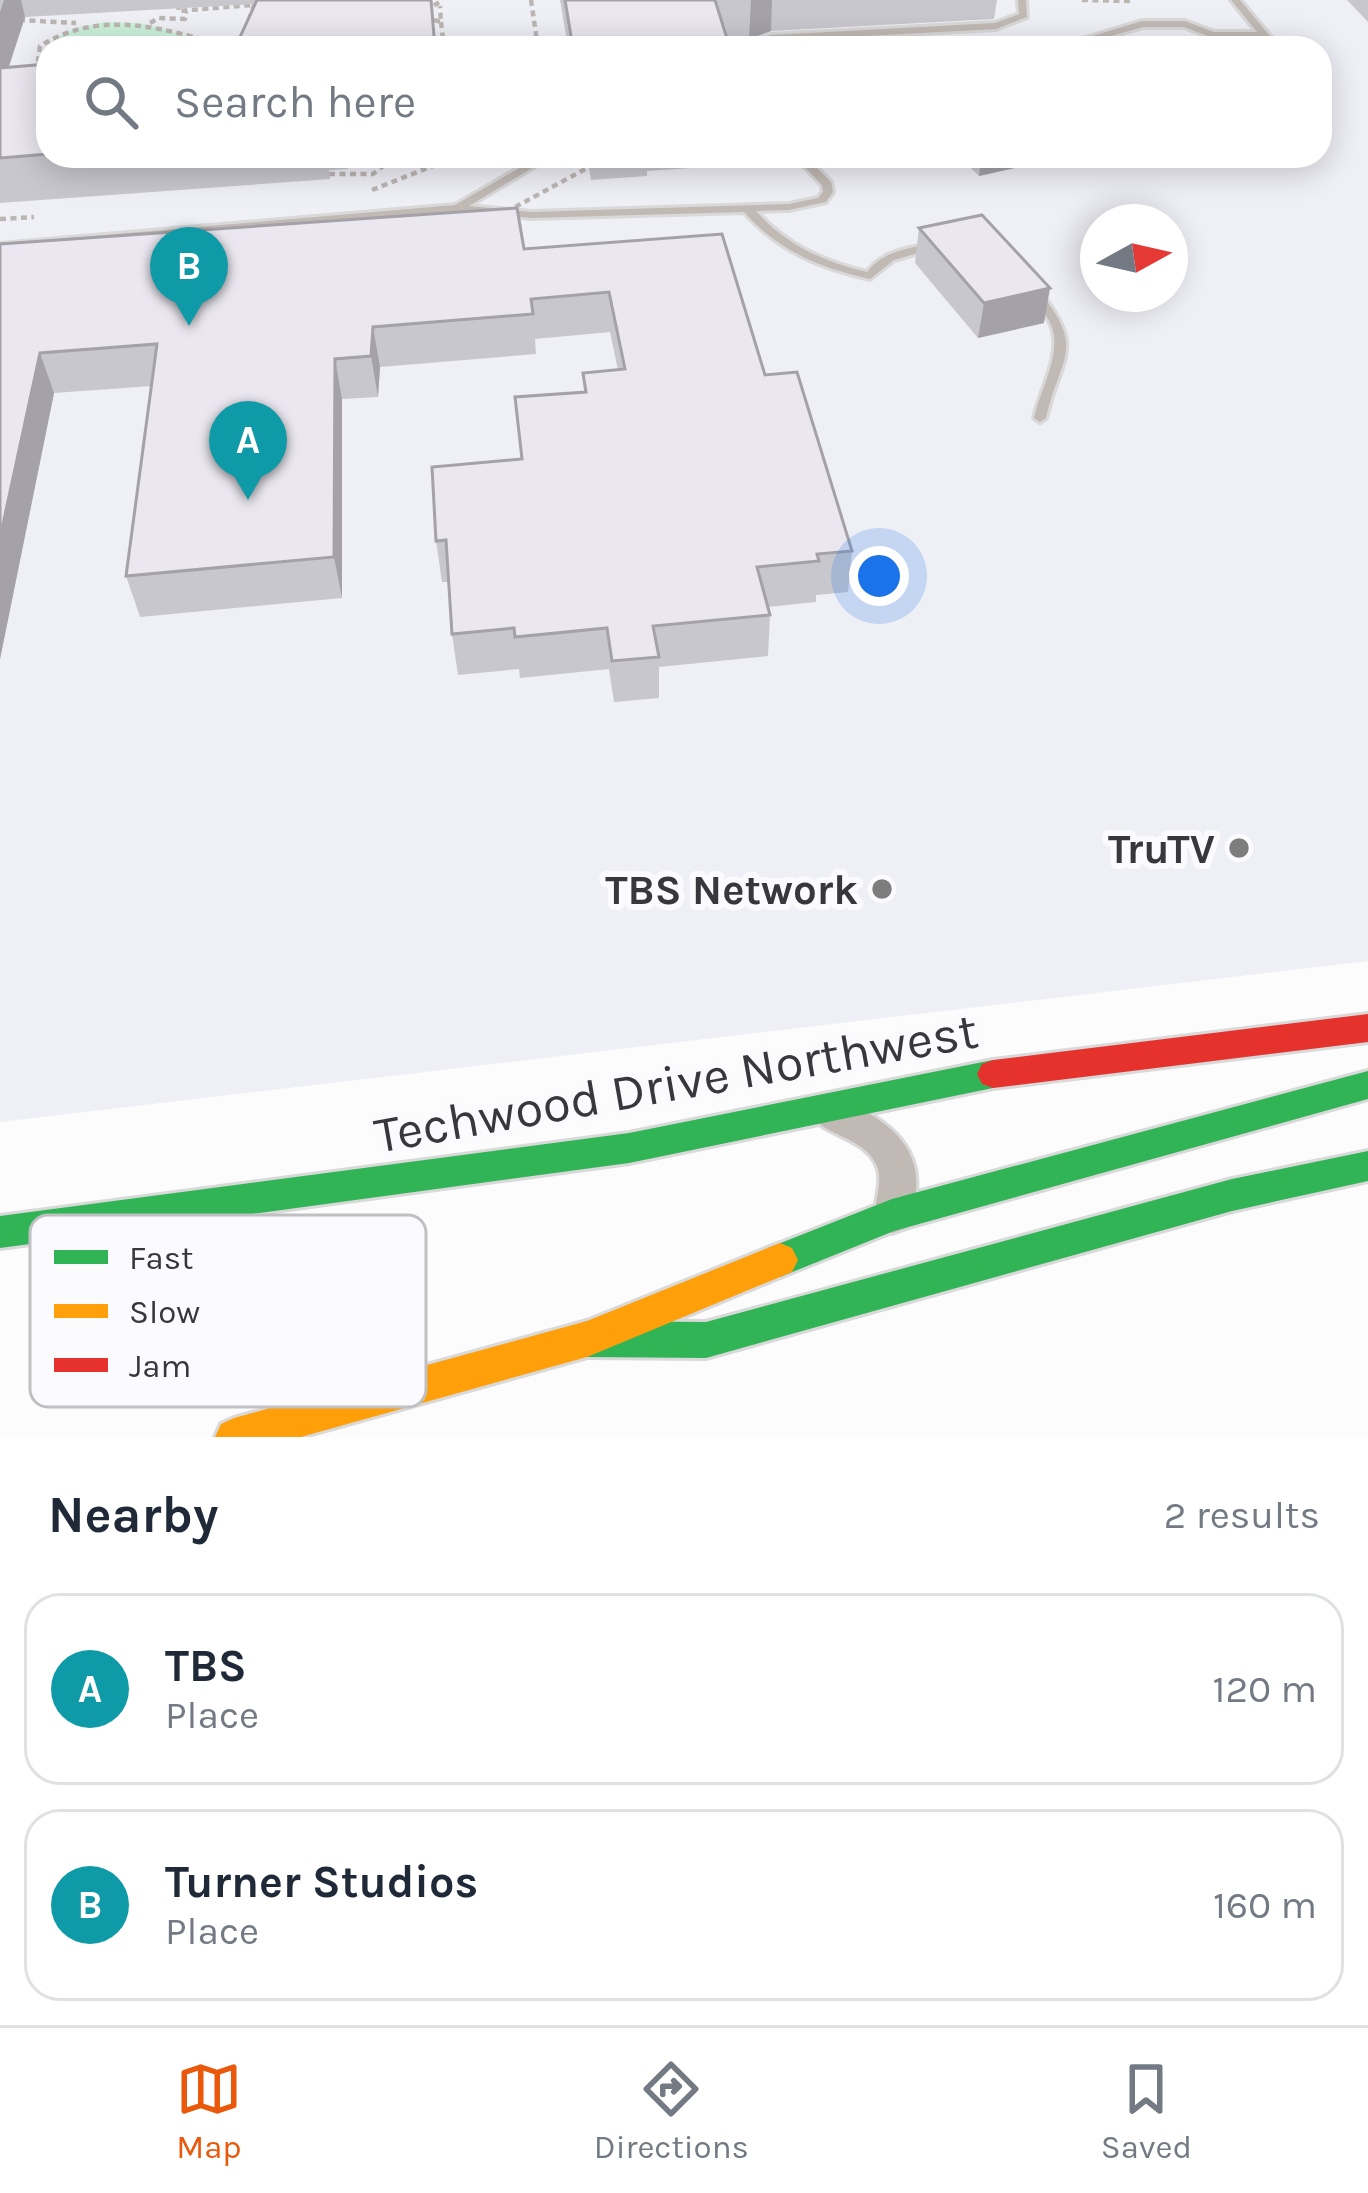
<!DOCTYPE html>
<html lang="en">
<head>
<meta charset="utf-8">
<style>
  body { margin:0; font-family:Karla,sans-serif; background:#f2f2f3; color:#1f2937 }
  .compass { position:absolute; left:1080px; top:204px; width:108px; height:108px; border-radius:50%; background:#fff; box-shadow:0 6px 30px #0003; rotate:82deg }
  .you { position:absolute; left:879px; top:576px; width:42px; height:42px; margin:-30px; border:9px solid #fff; border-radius:50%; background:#1a73e8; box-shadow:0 0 0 18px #1a73e833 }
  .badge { display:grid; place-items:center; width:78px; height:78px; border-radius:50%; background:#ea580c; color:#fff; font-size:39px; font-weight:700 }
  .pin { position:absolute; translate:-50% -99px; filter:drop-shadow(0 3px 6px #0008) }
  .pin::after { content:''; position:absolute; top:63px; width:42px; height:36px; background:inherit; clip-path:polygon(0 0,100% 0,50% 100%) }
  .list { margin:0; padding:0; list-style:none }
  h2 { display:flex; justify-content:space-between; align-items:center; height:156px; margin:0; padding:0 48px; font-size:51px }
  h2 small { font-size:39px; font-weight:400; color:#747a83 }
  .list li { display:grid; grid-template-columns:78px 1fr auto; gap:36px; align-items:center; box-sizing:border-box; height:192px; margin:0 24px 24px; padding:0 24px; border:3px solid #e0e1e3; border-radius:36px }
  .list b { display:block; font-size:45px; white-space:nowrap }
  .list p { margin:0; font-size:39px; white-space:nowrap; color:#747a83 }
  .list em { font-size:39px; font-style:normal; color:#747a83 }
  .icon { flex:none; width:66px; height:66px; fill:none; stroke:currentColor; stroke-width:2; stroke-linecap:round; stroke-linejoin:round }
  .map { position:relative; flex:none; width:1368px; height:1437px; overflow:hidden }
  .search { position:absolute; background:#fff; box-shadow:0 6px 30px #0003; left:36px; right:36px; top:36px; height:132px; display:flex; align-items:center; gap:30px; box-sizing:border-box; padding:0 42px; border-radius:36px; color:#747a83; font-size:45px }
  .sheet { height:588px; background:#fff }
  nav { display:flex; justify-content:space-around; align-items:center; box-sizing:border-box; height:168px; border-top:3px solid #e0e1e3; background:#fff; font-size:33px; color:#747a83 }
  nav a { display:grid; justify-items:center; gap:6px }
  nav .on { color:#ea580c }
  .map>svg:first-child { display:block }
  .built { fill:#efeff6; fill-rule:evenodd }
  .green { fill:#cbf2da }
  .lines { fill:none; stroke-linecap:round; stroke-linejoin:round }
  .lane-casing { stroke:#d9d9da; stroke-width:6 }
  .street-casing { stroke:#d9d9da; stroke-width:6 }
  .fast-casing { stroke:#d9d9da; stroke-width:6 }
  .slow-casing { stroke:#d9d9da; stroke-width:6 }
  .jam-casing { stroke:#d9d9da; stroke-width:6 }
  .path { stroke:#bcb6b3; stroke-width:4.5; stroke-dasharray:6 4.5; stroke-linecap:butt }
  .lane { fill:#c1b9b4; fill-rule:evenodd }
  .street { fill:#c1b9b4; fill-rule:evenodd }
  .fast { fill:#30b455; fill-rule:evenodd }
  .slow { fill:#ff9f0a; fill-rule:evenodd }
  .jam { fill:#e5322d; fill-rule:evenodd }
  .path-bridge { stroke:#bcb6b3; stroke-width:4.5; stroke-dasharray:6 4.5; stroke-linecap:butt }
  .wall { fill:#c9c7ce }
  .shaded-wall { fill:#a4a2a8 }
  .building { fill:#eae7f0; stroke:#a4a2a8; stroke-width:3 }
  .poi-dot { fill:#7d7d7e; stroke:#fbfbfe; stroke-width:4.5 }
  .labels { text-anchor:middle; stroke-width:12; stroke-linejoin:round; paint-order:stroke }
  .poi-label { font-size:42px; font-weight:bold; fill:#38383a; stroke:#fbfbfe; text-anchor:end }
  .near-street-label { font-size:51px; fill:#38383a; stroke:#fbfbfe }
  .key { fill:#fbfbfe; stroke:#c0c0c3; stroke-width:3 }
  .key-label { font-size:33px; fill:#38383a }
</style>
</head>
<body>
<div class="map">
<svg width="1368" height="1437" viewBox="0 0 1368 1437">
  <rect width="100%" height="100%" fill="#fcfcfd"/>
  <path class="built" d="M0,0H1368V961L0,1122ZM48,48H1320V156H48ZM1098,222H1170V294H1098Z"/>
  <path class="green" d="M104,22L140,23L233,48H48L47,63L45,51L54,39L74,29Z"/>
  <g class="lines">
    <defs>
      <g id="lane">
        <path d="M1018,0H1026L1027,17L996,29L771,41L761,43L758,48H748L755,39L771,35L995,23L1019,14Z"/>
        <path d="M1231,0H1240L1280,48H1270L1262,38H1213L1184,27H1143L1068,48H1053L1142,21H1185L1214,32H1257Z"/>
        <path d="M540,156H552L469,206L531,212L789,204L818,198L823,192L822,185L794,156H805L831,182L833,192L826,202L789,210L756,211C786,245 824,262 867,272C884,250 910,248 936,243L942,246L894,260L870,279C820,268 779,251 744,212L531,218L458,211L0,250V244L455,205Z"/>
        <path d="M1035,290L1039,291C1086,349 1061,355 1046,418L1040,422L1034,418C1040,390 1063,352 1051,325C1046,313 1037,303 1029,293Z"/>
      </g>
      <path id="street" d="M826,1094C890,1117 939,1153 906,1228L892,1233L878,1228C869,1206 887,1183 875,1162C860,1135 820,1136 808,1110L813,1098Z"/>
      <g id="fast">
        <path d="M993,1060L1004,1064L1009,1074L1004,1084L993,1088L629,1163L0,1248V1216L629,1133Z"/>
        <path d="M1368,1071V1099L894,1231L780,1277L768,1272L762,1260L768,1248L892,1199Z"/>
        <path d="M1368,1151V1181L1232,1211L706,1358L587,1357L574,1352L569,1339L574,1326L587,1321L706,1322L1232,1179Z"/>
      </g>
      <path id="slow" d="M780,1243L792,1248L798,1260L792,1272L587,1357L301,1437H215L221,1424L234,1418L587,1321Z"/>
      <path id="jam" d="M1368,1014V1042L993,1088L982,1084L977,1074L982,1064L993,1060Z"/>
    </defs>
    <use href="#lane" class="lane-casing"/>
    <use href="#street" class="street-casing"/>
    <use href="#fast" class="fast-casing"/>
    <use href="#slow" class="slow-casing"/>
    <use href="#jam" class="jam-casing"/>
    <g class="path">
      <path d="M531,0L538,48"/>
      <path d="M1082,0L1131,1"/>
      <path d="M179,4L178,11L252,5"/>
      <path d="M425,11L443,0"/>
      <path d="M424,17L441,22L440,6"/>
      <path d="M19,20L76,23"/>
      <path d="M441,22L444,48"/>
      <path d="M150,23L159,18L185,19L186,11"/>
      <path d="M251,48L243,37L256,0"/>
      <path d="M48,68L38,60L40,46C104,7 167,30 234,48"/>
      <path d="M329,174H373L396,156"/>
      <path d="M372,190L458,156"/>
      <path d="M0,219L34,217"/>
    </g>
    <use href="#lane" class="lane"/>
    <use href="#street" class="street"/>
    <use href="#fast" class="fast"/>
    <use href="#slow" class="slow"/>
    <use href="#jam" class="jam"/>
    <path class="path-bridge" d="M506,212L589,167"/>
  </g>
  <g class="wall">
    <path d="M0,0H431L255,4L25,17L9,67L48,64V156H348V169L329,170L330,179L0,203Z"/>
    <path d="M560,0H997L994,19L771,31L749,39L727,40L730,48H568Z"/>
    <path d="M1347,0H1368V22Z"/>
    <path d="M587,156H752L751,164L647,171V176L591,180Z"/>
    <path d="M940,156H1021L1019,167L979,176L968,165L952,168Z"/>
    <path d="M919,228L1044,323L978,338L915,263Z"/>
    <path d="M0,244L524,249L765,375L852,551L848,592L816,595V602L768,607L770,615L768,656L659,667V698L614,702L609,669L520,678L519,669L458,675L452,634L448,582H442L436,541L521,459L584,392L583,373L618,370L610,332L535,339L536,354L380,367L378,397L342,399V598L140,617L126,576L152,386L54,393L0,659Z"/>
  </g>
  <g class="shaded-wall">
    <path d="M4,0H21L25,17L0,93V12Z"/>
    <path d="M751,0H772L771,31L749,39Z"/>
    <path d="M953,156H970L968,165L952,168Z"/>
    <path d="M982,156H1021L1019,167L979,176Z"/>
    <path d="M1050,288L1044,323L978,338L984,303Z"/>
    <path d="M373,327L380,367L378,397L371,356Z"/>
    <path d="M40,353L54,393L0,659V538Z"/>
    <path d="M335,359L342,399V598L334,557Z"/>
  </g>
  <g class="building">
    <path d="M257,0H431L435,48H235Z"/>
    <path d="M565,0H715L730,48H573Z"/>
    <path d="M48,64V154L0,158V68Z"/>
    <path d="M517,208L524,249L722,234L765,375L797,372L852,551L817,554L819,561L757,567L770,615L653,626L659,657L612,661L607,628L515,637L514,628L452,634L446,540L436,541L432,467L522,459L515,397L586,392L583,373L625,369L609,292L531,299L533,314L373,327L371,356L335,359L334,557L126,576L157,344L40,353L0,538V244Z"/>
    <path d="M982,215L1050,288L984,303L919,228Z"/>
  </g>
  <g class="poi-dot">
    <circle cx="1239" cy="848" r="12"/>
    <circle cx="882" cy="889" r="12"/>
  </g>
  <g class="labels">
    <g class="poi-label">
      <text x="1215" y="863">TruTV</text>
      <text x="858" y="904">TBS Network</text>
    </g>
    <g class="near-street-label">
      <text transform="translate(676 1082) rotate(-10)" y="18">Techwood Drive Northwest</text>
    </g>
  </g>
  <rect x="30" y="1215" width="396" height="192" rx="18" class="key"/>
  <rect x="54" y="1250" width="54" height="14" fill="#30b455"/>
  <rect x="54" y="1304" width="54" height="14" fill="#ff9f0a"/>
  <rect x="54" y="1358" width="54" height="14" fill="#e5322d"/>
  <g class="key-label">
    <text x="129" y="1269">Fast</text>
    <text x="129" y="1323">Slow</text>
    <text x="129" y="1377">Jam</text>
  </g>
</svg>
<svg class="compass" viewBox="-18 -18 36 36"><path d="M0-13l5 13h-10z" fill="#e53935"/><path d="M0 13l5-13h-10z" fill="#747a83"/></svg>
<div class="you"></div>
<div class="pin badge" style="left:248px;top:500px;background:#0f9aa8">A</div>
<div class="pin badge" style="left:189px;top:326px;background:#0f9aa8">B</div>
<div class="search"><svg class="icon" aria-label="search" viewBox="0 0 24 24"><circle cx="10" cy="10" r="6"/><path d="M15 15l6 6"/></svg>Search here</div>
</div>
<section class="sheet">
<h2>Nearby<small>2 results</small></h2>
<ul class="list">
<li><span class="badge" style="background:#0f9aa8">A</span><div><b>TBS</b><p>Place</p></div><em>120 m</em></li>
<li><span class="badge" style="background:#0f9aa8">B</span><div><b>Turner Studios</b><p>Place</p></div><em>160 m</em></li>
</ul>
</section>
<nav>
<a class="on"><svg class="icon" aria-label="map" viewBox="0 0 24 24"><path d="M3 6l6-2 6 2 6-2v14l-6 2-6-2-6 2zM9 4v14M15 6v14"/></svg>Map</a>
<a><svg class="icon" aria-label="directions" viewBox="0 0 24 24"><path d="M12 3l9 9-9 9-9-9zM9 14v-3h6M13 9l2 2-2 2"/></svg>Directions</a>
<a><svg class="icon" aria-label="saved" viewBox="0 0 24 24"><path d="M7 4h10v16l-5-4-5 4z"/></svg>Saved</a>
</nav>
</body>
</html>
